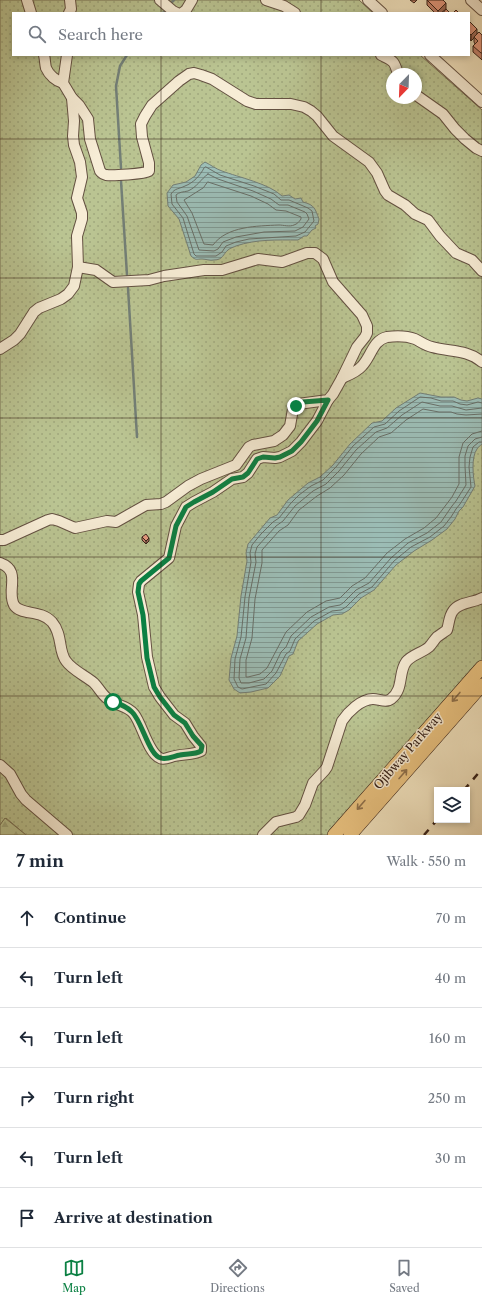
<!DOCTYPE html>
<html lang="en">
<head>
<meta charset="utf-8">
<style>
  body { margin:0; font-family:"Libre Caslon Text",serif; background:#f2f2f3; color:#1f2937 }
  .controls { position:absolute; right:12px; bottom:12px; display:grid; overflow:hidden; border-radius:0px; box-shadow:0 2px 6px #0003 }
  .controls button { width:36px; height:36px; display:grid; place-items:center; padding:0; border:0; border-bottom:1px solid #e0e1e3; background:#fff; color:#1f2937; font:20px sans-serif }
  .compass { position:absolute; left:386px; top:68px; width:36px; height:36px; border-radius:50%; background:#fff; box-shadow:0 2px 6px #0003; rotate:203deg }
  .stop { position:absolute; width:12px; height:12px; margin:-9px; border:3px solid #0b8043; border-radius:50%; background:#fff }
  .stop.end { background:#0b8043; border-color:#fff; box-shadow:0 1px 4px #0008 }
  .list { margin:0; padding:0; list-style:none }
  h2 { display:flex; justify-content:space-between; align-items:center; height:52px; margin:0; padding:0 16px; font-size:17px }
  h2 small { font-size:13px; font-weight:400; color:#747a83 }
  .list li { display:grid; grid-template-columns:26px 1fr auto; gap:12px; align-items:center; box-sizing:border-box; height:60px; padding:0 16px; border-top:1px solid #e0e1e3 }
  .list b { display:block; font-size:15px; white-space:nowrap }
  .list em { font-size:13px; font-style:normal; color:#747a83 }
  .icon { flex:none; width:22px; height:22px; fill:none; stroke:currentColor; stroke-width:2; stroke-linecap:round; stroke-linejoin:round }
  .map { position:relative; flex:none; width:482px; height:835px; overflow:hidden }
  .search { position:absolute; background:#fff; box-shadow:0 2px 6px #0003; left:12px; right:12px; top:12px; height:44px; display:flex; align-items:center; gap:10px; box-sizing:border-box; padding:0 14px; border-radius:0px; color:#747a83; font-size:15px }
  .sheet { height:412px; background:#fff }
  nav { display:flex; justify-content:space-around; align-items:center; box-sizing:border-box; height:56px; border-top:1px solid #e0e1e3; background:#fff; font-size:11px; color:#747a83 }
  nav a { display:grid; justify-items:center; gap:2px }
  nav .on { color:#0b8043 }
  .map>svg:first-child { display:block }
  .grass { fill:url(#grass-dots); stroke:#787255; fill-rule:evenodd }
  .forest { fill:url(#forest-firs); stroke:#787255 }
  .water { fill:url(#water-rules); stroke:#737f77 }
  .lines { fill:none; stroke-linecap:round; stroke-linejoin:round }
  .shore { stroke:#686f68; stroke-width:1 }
  .stream { stroke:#737f77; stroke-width:2.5 }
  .minor-casing { stroke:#645142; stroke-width:12 }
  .major-casing { stroke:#352018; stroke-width:14 }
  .minor { stroke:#f7edd6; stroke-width:10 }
  .major { stroke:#e9c280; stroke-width:13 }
  .rail { stroke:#352018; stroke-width:2.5; stroke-dasharray:7 7; stroke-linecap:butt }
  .wall { fill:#c6846e; stroke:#352018 }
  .shaded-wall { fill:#a16c5a; stroke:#352018 }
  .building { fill:#e69a80; stroke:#352018 }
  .oneway { stroke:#8f714c }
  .route { stroke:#0b8043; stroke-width:5 }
  .grid { fill:none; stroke:#352018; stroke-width:1; stroke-opacity:0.55 }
  .labels { text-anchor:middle; stroke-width:3; stroke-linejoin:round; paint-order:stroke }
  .street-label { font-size:12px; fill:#352018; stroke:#f7edd6 }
</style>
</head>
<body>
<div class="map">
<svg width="482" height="835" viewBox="0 0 482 835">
  <defs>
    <pattern id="grass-dots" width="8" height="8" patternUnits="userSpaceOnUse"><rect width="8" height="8" fill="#bac492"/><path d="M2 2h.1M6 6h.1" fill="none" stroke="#a0a87d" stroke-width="1.8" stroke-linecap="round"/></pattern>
    <pattern id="forest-firs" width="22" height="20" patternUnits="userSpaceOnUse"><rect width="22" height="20" fill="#bac492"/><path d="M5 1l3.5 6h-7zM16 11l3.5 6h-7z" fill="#a0a87d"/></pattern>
    <pattern id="water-rules" width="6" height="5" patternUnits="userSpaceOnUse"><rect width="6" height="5" fill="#9cbeb7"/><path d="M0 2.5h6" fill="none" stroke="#809a94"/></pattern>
  </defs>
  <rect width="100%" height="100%" fill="#f2e4c0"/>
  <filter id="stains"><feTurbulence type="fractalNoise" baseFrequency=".005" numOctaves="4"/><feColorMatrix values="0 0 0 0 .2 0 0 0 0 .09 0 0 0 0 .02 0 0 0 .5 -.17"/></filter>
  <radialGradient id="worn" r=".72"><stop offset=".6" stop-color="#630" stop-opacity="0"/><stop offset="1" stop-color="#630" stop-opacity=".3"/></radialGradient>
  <path class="grass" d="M0,0H359L373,13H13V55H420L482,110V660L327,835H26L6,818L0,825ZM392,74H416V98H392Z"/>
  <path class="forest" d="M5,818L26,835H0V825Z"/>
  <g class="water">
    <path d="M205,162C211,165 216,169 222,171C238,177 270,184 282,196L289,195L295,199L301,198L303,202C315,205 315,209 319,219L318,224L315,226L316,228L312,230L307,236H304L298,240C278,240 256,239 236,246C234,247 230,248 228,250C223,254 223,260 214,260C210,261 206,259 202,259C196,259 197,261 191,256L179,219L168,206L167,193L173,185L186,182L195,176L201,165Z"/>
    <path d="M420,393L441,397H454L461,400L467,401L478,398L482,399V444C480,446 478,447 477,449C471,457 473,477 475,486L463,507L459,511L455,519L447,529L432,540L414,551L396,565L374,590L361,598L349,610L342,614L333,615L317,624L298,641L293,654L289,656L280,676L268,688L251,692L240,693L234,689L229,680L231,658L237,636L241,596L247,561L246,553L248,544L270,518L277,515L288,500L308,483L320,477L333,465L350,444L372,423L382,421L396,408Z"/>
  </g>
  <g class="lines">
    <g class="shore">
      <path d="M206,167L220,175L254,186L274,194L281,200H289L308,208L312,211L314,221L305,232L296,236L249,239L236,242L226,246L222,252L216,256H196L194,254L183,218L172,204L171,194C175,188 179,189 185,186C193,183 200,176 204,168Z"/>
      <path d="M208,174L218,179L253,191L271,199L279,205H288L305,212L307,214L309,219L303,227L295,231L264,232L236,237L223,242L218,249L214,251L199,250L187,216L177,202L176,195C179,192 183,192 188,191C197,187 201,179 208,174Z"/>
      <path d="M208,182L251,196L268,204L276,210L286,211L301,217V219C299,222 297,224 294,225C290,227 283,225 279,225C257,226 227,226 213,245L204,244L192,213L184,200L203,188Z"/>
      <path d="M482,403L478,402L467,405L460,404L453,401H441L431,398L420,397L399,411L385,424L374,427L353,446L336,467L323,480L311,486L299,495L291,503L279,518L273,522L261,534L252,545L250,553L251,562L245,597L241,637L235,659L234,679L238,687L242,689L266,684L276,673L286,654L290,651L295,639L314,621L332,611L341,610L346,607L359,594L372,587L394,561L411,547L430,537L444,526L451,517L456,509L460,504L471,487L469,467L470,457L473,447L479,442H482"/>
      <path d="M482,408L466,410L452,406H440L422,402L402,415L387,428L376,432L356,450L339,471L326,484L313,491L295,506L283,521L276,526L257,547L255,554L256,562L249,598L246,638L240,659L239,678L241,683H249L264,679L272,671L281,652L286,647L291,636L311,617L329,607L340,605L343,603L356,590L369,583L391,558L408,543L427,533L441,522L452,506L456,501L466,485L465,466V456L468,446L475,439L482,437"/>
      <path d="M482,414L466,415L457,414L451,412H439L423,409L406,420L391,433L379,437L361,454L344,475L330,488L317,496L299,510L288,525L279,531L262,550V563L255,599L252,638L246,660V677H248L260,674L267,668L286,632L307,612L326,601L340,598L352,586L365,578L387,553L405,539L424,528L436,518L452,497L459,484V457L463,443L472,434L482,431"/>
    </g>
    <g class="stream">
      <path d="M172,2L174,0"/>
      <path d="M162,13L164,12"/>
      <path d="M121,168L116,86L120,66L127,55"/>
      <path d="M121,181L127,275"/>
      <path d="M128,288L137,437"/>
    </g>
    <defs>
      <g id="minor">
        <path d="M27,0L31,13"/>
        <path d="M160,0L173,11L177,13"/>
        <path d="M266,0L284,6L295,13"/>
        <path d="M368,0L382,13"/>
        <path d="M471,0L482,10"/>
        <path d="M69,13L71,9L70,0"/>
        <path d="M182,13L186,10L192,0"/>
        <path d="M44,55C45,59 45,64 46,68C49,75 56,81 63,83"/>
        <path d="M67,55L63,83L72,98L79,105L88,119L90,139L100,171C103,174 102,174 106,175C112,176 144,174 149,171V163L142,137L141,124L145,116L152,105L179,81L189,74L194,73L201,75L212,79L247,101L256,104H291L304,107L311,111L317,116L333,136L369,162L377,173L385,191L388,195L405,205L415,214L428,220L440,236L456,253L472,260L482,271"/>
        <path d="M381,55C393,61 394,60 398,74"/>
        <path d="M430,55L482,102"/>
        <path d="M416,95L443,114L455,129L465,139L476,148L482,151"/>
        <path d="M78,267L96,270L113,282L149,280L164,276L204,270H222L258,259L282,262L307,253H315L323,259L333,282L362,315L367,326V333L365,337L357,347L342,378C349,375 357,372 362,366C371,357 373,340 387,337C395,336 407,336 415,339C421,342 426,346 432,347C449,352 467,349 482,362"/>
        <path d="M0,349L14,340L20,334L34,312L39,308L61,299L68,294L74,286L78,267L77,236L82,219V213L77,198L82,177L80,162L74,145L73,136L74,121L72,98"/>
        <path d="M0,540H4L48,520L52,519L59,521L75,528L107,521L116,522L146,505L161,504L166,502L188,486L201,479L236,465L249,447L253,445L274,441L283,435L290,426L293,409L298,404L328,400L333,394L342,378"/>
        <path d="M0,563C22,571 6,590 14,605C21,616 40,609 52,622C63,635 58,651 66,661C72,670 86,676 94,683C99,688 102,695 108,699C116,706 127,705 134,714C142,724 148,753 160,758C163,760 168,758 171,757C180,754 194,755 201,751V746L193,736L185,723L174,715L160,697L154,687L147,657L143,615L138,592L139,584L141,581L169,558L176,526L186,507L194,502L213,492L232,479L243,477L248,473L257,459L263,457L275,458L280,457L292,451L301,442L317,421L328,400"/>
        <path d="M0,765L10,774L21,794L26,800L67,835"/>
        <path d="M263,835L276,822L296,817L299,815L305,805L313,783L325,770L327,767L342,721C348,712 361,699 373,699C379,699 386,703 391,699C404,689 398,673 406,662C411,655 422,653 429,647C432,644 434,640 437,637C440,635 444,632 447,630C449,624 449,616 453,611C459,602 473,603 482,598"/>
      </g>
      <g id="major">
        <path d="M334,835L482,667"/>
        <path d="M350,835L482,685"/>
      </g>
    </defs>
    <use href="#minor" class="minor-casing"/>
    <use href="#major" class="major-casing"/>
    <use href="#minor" class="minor"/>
    <use href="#major" class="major"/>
    <g class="rail">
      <path d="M464,790L482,769"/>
      <path d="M424,835L437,820"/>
    </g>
  </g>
  <g class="wall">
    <path d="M410,0H417L414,3Z"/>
    <path d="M427,0L446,9L441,13H435L427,5Z"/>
    <path d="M469,24L477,33L482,35V60L481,59L473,52V46L475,44L474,42V38L471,41L470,39Z"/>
    <path d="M142,537L149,541L146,544L142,540Z"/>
  </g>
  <g class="shaded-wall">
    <path d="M446,3V9L441,13H438V11Z"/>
    <path d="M477,29V35L474,37V38L471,41V35Z"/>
    <path d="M149,538V541L146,544V541Z"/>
  </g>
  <g class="building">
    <path d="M427,0H443L446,3L438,11Z"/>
    <path d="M446,9L450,13H443Z"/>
    <path d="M456,10L459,13H453Z"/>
    <path d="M470,22L477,29L471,35L470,34L469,35V24Z"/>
    <path d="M479,32L482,35V53H481L473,46L478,41L474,37Z"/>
    <path d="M146,534L149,538L146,541L142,537Z"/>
  </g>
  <defs><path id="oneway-shaft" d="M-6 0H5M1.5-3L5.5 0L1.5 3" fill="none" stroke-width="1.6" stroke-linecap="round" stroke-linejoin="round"/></defs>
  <g class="oneway">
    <use href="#oneway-shaft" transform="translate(456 697) rotate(131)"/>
    <use href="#oneway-shaft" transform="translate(403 774) rotate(-49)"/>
    <use href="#oneway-shaft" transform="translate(361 805) rotate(131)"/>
  </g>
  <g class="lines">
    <path class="route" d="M113,702C120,704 127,707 132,712C142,721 149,756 161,758C167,760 174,756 180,755C187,753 194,755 201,751L202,746L193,736L185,723L174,715L160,697L154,687L147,658L143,615L138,592L139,584L141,581L169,558L176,526L186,507L194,502L213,492L232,479L243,477L248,473L257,459L263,457L275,458L280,457L292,451L301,442L317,421L328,400L303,402L296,406"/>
  </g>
  <path class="grid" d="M161,0V13M321,0V13M161,55V835M321,55V835M0,139H482M0,278H482M0,418H482M0,557H482M0,696H482"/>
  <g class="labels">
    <g class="street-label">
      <text transform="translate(408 751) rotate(-49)" y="4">Ojibway Parkway</text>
    </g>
  </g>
  <rect width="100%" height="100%" filter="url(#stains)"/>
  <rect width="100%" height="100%" fill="url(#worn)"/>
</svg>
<div class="controls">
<button><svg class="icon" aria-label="layers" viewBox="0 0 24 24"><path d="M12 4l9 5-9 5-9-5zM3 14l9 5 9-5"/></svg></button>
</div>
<svg class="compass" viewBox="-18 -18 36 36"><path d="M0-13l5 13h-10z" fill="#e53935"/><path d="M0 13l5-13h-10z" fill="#747a83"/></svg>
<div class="stop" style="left:113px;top:702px"></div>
<div class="stop end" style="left:296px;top:406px"></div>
<div class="search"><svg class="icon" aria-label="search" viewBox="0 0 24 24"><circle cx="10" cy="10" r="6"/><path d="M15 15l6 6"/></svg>Search here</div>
</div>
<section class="sheet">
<h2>7 min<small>Walk · 550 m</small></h2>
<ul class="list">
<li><svg class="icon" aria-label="ahead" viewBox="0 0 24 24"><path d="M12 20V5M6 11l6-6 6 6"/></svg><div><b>Continue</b></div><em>70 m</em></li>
<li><svg class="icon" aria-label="left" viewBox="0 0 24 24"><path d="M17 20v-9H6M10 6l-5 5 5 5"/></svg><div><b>Turn left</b></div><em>40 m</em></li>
<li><svg class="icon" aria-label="left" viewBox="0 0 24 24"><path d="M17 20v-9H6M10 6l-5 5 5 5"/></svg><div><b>Turn left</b></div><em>160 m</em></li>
<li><svg class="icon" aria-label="right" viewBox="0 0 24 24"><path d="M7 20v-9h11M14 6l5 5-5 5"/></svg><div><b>Turn right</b></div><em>250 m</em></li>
<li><svg class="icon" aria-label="left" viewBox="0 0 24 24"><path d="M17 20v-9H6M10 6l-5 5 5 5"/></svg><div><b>Turn left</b></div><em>30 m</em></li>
<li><svg class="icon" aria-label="arrive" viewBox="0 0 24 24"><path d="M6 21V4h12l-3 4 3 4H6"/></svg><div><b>Arrive at destination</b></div></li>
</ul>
</section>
<nav>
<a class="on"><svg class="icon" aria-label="map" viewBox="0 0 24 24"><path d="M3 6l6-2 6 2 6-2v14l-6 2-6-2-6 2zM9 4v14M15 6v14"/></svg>Map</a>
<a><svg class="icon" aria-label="directions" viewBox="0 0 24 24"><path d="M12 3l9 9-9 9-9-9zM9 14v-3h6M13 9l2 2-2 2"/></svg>Directions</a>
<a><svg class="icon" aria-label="saved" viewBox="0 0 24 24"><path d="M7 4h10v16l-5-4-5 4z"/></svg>Saved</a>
</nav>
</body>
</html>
